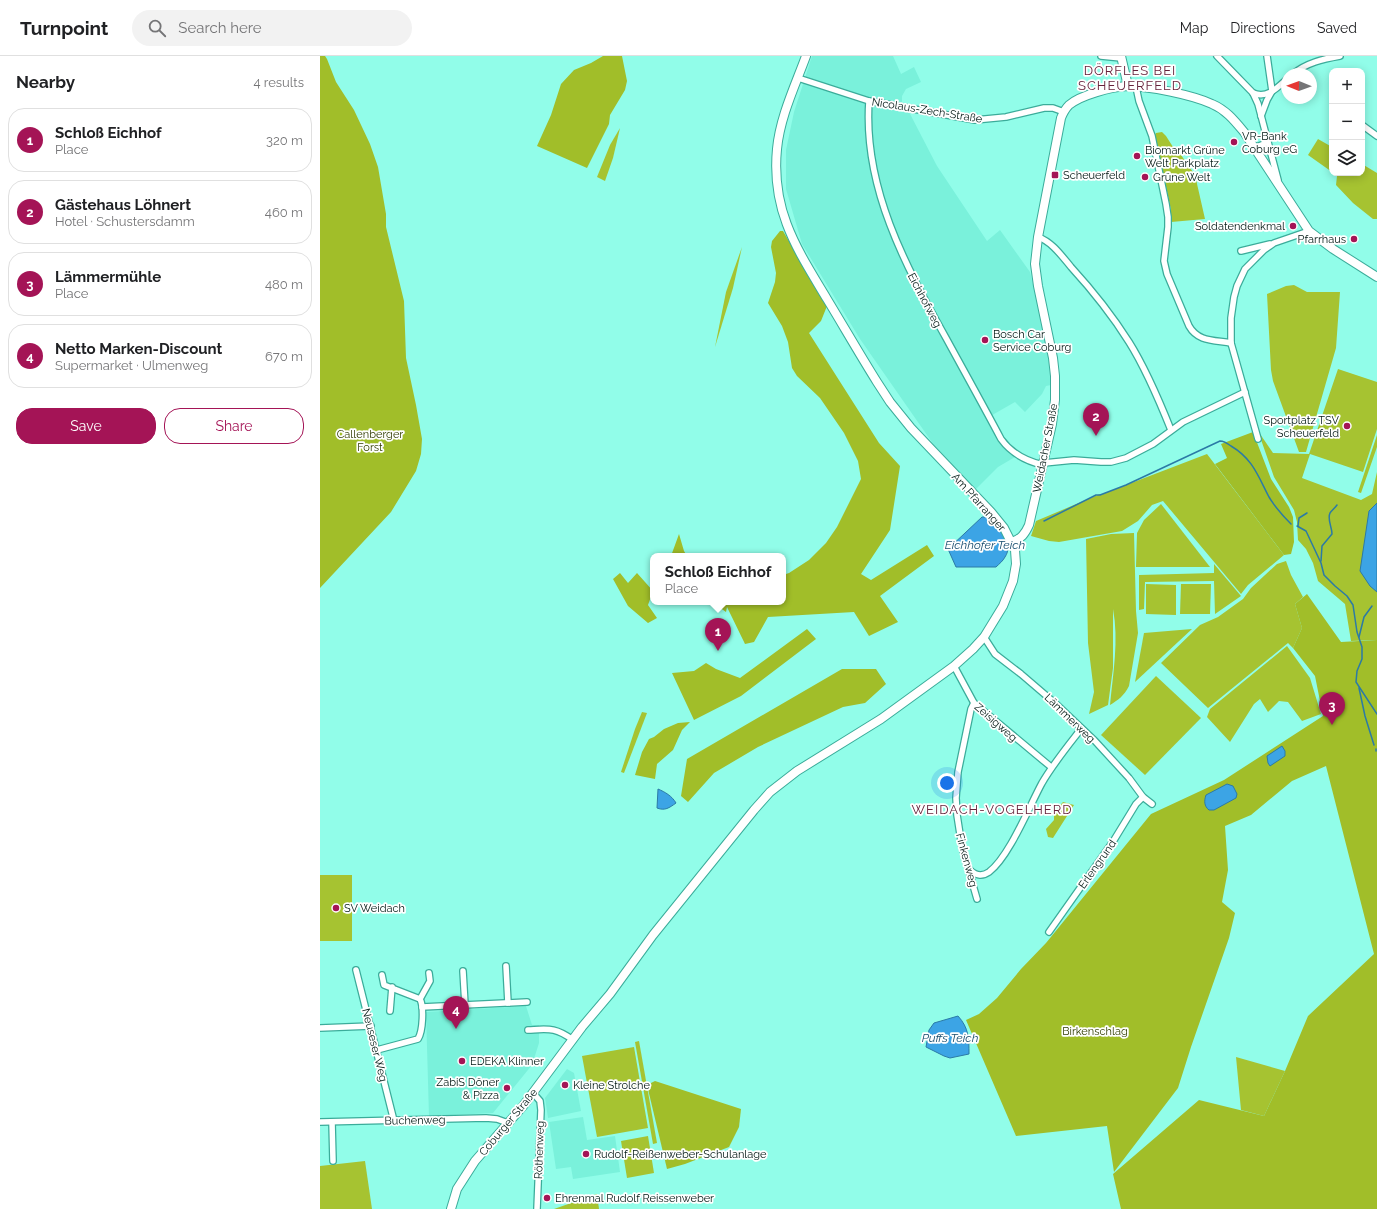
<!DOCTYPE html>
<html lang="en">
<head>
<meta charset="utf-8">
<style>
  body { margin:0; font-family:Raleway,sans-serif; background:#f2f2f2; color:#202124 }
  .controls { position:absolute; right:12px; top:12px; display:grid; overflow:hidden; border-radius:8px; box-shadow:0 2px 10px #0003 }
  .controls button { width:36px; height:36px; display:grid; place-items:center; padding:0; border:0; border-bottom:1px solid #e0e0e0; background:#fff; color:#202124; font:20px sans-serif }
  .compass { position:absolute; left:961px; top:12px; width:36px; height:36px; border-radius:50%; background:#fff; box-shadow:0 2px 10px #0003; rotate:271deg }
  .you { position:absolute; left:627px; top:727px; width:14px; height:14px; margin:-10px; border:3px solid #fff; border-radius:50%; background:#1a73e8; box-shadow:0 0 0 6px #1a73e833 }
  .badge { display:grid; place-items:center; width:26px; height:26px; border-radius:50%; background:#a41456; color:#fff; font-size:13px; font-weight:700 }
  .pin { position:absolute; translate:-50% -33px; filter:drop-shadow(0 1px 2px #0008) }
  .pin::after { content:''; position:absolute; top:21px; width:14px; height:12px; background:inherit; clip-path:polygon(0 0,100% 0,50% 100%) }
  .popup { position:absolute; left:330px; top:497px; width:136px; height:52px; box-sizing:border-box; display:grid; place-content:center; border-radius:8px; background:#fff; filter:drop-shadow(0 1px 3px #0005); font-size:13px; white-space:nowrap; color:#757577 }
  .popup b { font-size:15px; color:#202124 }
  .popup::after { content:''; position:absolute; left:50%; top:100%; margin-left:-8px; border:8px solid transparent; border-top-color:#fff }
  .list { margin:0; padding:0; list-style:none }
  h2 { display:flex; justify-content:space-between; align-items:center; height:52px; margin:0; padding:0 16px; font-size:17px }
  h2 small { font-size:13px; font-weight:400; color:#757577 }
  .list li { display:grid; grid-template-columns:26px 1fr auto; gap:12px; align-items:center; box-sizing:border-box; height:64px; margin:0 8px 8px; padding:0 8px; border:1px solid #e0e0e0; border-radius:16px }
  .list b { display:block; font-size:15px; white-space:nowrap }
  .list p { margin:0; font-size:13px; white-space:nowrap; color:#757577 }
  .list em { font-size:13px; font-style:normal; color:#757577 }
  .actions { display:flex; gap:8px; padding:12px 16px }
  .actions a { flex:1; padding:9px 0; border:1px solid #a41456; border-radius:16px; text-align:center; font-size:14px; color:#a41456 }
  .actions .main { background:#a41456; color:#fff }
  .icon { flex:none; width:22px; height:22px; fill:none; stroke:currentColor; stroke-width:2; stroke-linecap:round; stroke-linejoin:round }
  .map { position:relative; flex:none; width:1057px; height:1153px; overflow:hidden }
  header { display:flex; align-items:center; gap:24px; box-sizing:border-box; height:56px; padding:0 20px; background:#fff; border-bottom:1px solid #e0e0e0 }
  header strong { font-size:19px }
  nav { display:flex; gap:22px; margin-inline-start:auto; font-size:14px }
  .search { width:280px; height:36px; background:#f2f2f2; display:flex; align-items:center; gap:10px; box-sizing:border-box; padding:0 14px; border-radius:22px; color:#757577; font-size:15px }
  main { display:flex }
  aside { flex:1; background:#fff }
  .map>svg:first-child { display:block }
  .built { fill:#7af1db }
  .green { fill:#a6c331 }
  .forest { fill:#a1be29 }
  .water { fill:#3ca4e5; stroke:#2b7aa6 }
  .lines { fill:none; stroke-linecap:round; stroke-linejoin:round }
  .stream { stroke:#2b7aa6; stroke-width:1.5 }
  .street-casing { stroke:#3bac9a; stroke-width:8 }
  .secondary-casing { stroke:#3bac9a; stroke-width:10 }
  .street { stroke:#fff; stroke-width:5.5 }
  .secondary { stroke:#fff; stroke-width:8 }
  .poi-dot { fill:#a41456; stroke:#fff; stroke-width:1.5 }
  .labels { text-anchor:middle; stroke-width:3.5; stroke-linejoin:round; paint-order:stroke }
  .street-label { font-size:11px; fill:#021814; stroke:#fff }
  .poi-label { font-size:11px; fill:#021814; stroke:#fff; text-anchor:start }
  .park-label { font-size:11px; fill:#313d01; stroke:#fff }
  .water-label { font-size:12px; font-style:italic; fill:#154b6d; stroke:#fff }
  .quarter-label { font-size:13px; letter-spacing:1px; fill:#65223a; stroke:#fff }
</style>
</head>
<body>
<header>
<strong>Turnpoint</strong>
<div class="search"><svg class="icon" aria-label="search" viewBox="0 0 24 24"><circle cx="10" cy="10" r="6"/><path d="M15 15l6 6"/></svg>Search here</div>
<nav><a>Map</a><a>Directions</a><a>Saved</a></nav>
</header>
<main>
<aside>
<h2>Nearby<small>4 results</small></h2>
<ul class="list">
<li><span class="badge">1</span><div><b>Schloß Eichhof</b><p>Place</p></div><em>320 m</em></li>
<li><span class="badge">2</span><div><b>Gästehaus Löhnert</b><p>Hotel · Schustersdamm</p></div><em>460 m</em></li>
<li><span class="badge">3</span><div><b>Lämmermühle</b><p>Place</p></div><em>480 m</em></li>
<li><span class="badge">4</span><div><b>Netto Marken-Discount</b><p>Supermarket · Ulmenweg</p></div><em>670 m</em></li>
</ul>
<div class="actions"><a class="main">Save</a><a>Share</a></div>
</aside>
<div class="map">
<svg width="1057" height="1153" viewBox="0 0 1057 1153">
  <rect width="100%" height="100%" fill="#91fde9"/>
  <g class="built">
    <path d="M492,0H573L581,18L594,11L601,26L586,33L582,40V46L588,54L617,110L667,185L680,174L710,216L727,286L731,329L726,330L722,338L705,356L695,346L667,362L681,389L695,401L678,411L655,434L623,402L540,283L482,188L466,133V94L474,56Z"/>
    <path d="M206,950L212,969H219V987L212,1009L173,1057L109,1060L106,956Z"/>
    <path d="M247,1013L254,1017L261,1055L228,1062L225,1042Z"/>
    <path d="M263,1061L267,1084L295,1080L300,1116L253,1123L251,1111L236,1113L229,1066Z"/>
  </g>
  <g class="green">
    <path d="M300,72L293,102L285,125L277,121L290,89Z"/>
    <path d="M842,76L846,80L853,91L861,99L875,119L885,163L851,166V154L835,79L836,77Z"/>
    <path d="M998,83L1012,91V116L988,99Z"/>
    <path d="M1042,108L1057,117V163H1053L1033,147L1016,129L1017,120L1013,117H1042Z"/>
    <path d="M422,191L413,232L395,291L406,236Z"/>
    <path d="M974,229L987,236H1020L1016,292L986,396H979L953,325L951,314L947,238L966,230Z"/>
    <path d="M1018,313L1057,326V373L1043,416L990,398L982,422L1041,444L1052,438L1057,416V584L1031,585L1025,548L998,525L993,507L986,493L978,484L977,466L974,454L954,421L938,375L953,397L989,398Z"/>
    <path d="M1057,379V391L1041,437L1038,436Z"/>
    <path d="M887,398L964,499L928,529L921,538L843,445L832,449L818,465L802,475L739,486L729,485L711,480L716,465L780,438V439Z"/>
    <path d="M841,448L890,511H816L817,477L824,464Z"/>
    <path d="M814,477L816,555L818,577L809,630C804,640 798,644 790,649C793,618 799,584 793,553V612L788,649L769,658L774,636L768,587L766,483L791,478Z"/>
    <path d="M966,505L971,519L983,541L975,548L982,572L973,592L968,587L888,652L841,607L880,569L898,561L923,543L931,532L957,508Z"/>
    <path d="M894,508L921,540L895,558L894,525L825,526L824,553L819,554V519L894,517Z"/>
    <path d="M826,528L856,529V559L826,558Z"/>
    <path d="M861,528H891L890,558H860Z"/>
    <path d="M872,573L815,626L824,577Z"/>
    <path d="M967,590L990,622L1001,658L982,665L968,646L959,645L948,656L940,643L934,648L910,686L887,661L890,653Z"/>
    <path d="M836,620L881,662L825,719L781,679Z"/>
    <path d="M322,656L327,657L304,717L301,716L315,673Z"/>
    <path d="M743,746L754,749L733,782L728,781L726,773L734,764V756Z"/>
    <rect x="0" y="819" width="32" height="66"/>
    <path d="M319,985L337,1087L333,1088L315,986Z"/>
    <path d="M314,991L328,1072L277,1081L262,1000Z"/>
    <path d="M916,1001L965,1015L944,1060L921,1054Z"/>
    <path d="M328,1080L334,1117L307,1122L301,1085Z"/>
    <path d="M45,1105L52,1153H0V1110Z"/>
    <path d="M277,1138L279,1153H234Z"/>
  </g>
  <g class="forest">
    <path d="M0,0H5L7,3L16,26L34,54L50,88L58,111L66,158V171L84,245L86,302L96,349L102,383L101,398L96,415L71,456L0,532Z"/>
    <path d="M283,0H302L307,25L305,34L290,59L289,68L267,112L217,90L231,59L241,28L254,14L271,7Z"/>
    <path d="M460,175H463L507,250L501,265L489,277L559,387L580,410L570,474L541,518L551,524L607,489L614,500L560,540L578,566L549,580L534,556L448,561L434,586L425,588L407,551L406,556L392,546H463V519L469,517L489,504L506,487L517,471L541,423L538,405L524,377L500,342L477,320L472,312L468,286L462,270L448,247L455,226L456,217L451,191L452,185Z"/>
    <path d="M933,376L951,423L969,451L973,461L974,486L971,498L964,499L895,408L907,402L901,388Z"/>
    <path d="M359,478L364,495L367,500H351Z"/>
    <path d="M300,517L308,527L317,517L333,535L328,549L337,562L328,567L308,550L293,523Z"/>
    <path d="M987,538L1021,586L1057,584V1153H801L793,1118L879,1044L944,1060L965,1015L988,960L1054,898L1006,710L972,725L931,759L905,770L908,814L902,846L915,857L909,882L871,991L858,1032L794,1116L787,1070L696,1080L646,964L659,958L677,942L701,913L726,887L831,758L904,724L1003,660L995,620L973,592L982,572L975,548Z"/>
    <path d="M487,573L496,583L421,640L374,664L352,617L374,615L386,607L396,613L420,622Z"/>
    <path d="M522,613H556L566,628L545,647L523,651L438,691L394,717L368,746L361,740L367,703Z"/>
    <path d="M370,666L362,674L353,694L337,708L335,723L315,719L322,696L329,683L334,681L344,673L358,667Z"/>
    <path d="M335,1025L421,1053L419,1071L409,1091L365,1108L347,1113L327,1029Z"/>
  </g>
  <g class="water">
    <path d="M1057,447V536L1050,530L1040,515L1049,455Z"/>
    <path d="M662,461H671C680,471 694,488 685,501C683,505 679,508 676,511H636L628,493Z"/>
    <path d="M962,690L965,695V700L950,710L948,707L947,700Z"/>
    <path d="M907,728L913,730L917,738L916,742L894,754H889C884,750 884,745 886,739Z"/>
    <path d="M338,733C345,736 352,740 356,747C349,752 345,755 337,752Z"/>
    <path d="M638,960C649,972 649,983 649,998L630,1002L624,1000L606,991L609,974L614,967Z"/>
  </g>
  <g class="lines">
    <g class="stream">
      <path d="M724,465L776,439H780L806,429L900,385C904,385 907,387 911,390C933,403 938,420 949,441C955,451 963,460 971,468"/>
      <path d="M977,470L986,475L1001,507L1004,519L1015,530L1027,540L1033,549L1037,576L1042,591V603L1037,615L1036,626L1057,658"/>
      <path d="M978,470L979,462L987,457"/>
      <path d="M1001,505L1002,490L1012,478C1012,471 1007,463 1010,457C1012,454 1015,452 1017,449"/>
      <path d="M1039,581L1044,561L1052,550"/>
      <path d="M1039,632L1045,660L1054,689"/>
      <path d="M1056,693V695"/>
    </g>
    <defs>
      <g id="street">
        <path d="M781,0L801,2"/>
        <path d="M897,0L933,37L938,48L958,124"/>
        <path d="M947,0L952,35"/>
        <path d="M973,18C986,7 1003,3 1020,0"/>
        <path d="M478,22L549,45L655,64L686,61L724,52H733L744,56"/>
        <path d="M816,31L819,45L832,80L846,148L848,161V171L844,205L847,218L869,270C878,286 894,284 911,287"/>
        <path d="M933,37C947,43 957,32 967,23"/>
        <path d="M549,45C543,131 585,209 626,282C644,315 663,349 681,383C691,397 706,405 723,409"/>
        <path d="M941,60L947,44L951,37"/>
        <path d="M1042,69L1057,80"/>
        <path d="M934,92L944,88L946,82"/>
        <path d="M718,181C732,186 741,199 751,211C772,234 792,259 809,286C826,313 839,344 851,374"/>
        <path d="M921,195L950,188"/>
        <path d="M938,383L911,287V262L914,241L917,230L925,213L944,194L954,187L989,175"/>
        <path d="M724,407L754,404L781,406H791L806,402L833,388L863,366L925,336"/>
        <path d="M664,581L675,598L701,618L736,648L775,685L809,722L823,741L832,748"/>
        <path d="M634,610L654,647L731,711"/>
        <path d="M654,647L651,653L638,716L636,742L637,759L642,791L657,843"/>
        <path d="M650,814C655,819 662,821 669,816C689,801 709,751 722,727C733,708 747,691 761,673"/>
        <path d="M729,876L794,784L816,748L823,741"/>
        <path d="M186,910L188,947"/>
        <path d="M36,914L74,1065"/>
        <path d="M143,915L145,949"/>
        <path d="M100,943L110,925L109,917"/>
        <path d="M102,951L207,946"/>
        <path d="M70,955L72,931"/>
        <path d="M0,972L51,970"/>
        <path d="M208,974C229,973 235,971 253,984"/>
        <path d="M57,994L98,983C103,975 104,951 100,943L64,929L62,919"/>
        <path d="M213,1037L220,1045L221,1054L217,1153"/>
        <path d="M0,1066L166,1062L177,1063L188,1067"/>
        <path d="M12,1066L13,1105"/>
      </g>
      <g id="secondary">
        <path d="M801,0L808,30"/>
        <path d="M692,486C701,483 705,478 709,469L732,368L735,344V320L733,302L718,230L715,208L718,181L741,62C743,57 745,53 749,49C761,39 791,31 807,30C828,30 873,39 892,48C906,54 914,64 924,76L989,175L1013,193L1057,221"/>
        <path d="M131,1153L137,1133L155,1105L203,1050L262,971L290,938L333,879L434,754L450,736L477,715L561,663L634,610L653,593L664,581L683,550L693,525L696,508L695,494L684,472L671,456L591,372L570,346L557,326C540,299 524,271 507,243C477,193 451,155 457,93C460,61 475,30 486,0"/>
      </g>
    </defs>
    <use href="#street" class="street-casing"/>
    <use href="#secondary" class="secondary-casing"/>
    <use href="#street" class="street"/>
    <use href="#secondary" class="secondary"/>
  </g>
  <g class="poi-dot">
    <circle cx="914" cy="86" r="4"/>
    <circle cx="817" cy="100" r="4"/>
    <rect x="731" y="115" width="8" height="8" rx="2"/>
    <circle cx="825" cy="121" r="4"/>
    <circle cx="973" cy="170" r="4"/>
    <circle cx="1034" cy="183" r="4"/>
    <circle cx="665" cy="284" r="4"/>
    <circle cx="1027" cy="370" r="4"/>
    <circle cx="16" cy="852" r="4"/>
    <circle cx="142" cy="1005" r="4"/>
    <circle cx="245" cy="1029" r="4"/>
    <circle cx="187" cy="1032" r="4"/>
    <circle cx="266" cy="1098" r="4"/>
    <circle cx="227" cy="1142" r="4"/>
  </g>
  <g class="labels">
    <g class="street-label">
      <text transform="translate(607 54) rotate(9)" y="4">Nicolaus-Zech-Straße</text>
      <text transform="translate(605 244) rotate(62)" y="4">Eichhofweg</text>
      <text transform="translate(725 392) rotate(-79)" y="4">Weidacher Straße</text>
      <text transform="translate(659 446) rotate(48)" y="4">Am Pfarranger</text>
      <text transform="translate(750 662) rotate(44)" y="4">Lämmerweg</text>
      <text transform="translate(676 666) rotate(41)" y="4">Zeisigweg</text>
      <text transform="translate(647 804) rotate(75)" y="4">Finkenweg</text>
      <text transform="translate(777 808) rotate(-55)" y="4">Erlengrund</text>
      <text transform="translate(55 989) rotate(76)" y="4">Neuseser Weg</text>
      <text transform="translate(95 1064) rotate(-1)" y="4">Buchenweg</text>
      <text transform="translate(188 1066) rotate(-50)" y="4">Coburger Straße</text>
      <text transform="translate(219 1094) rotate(-88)" y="4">Röthenweg</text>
    </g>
    <g class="poi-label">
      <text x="922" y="84">VR-Bank<tspan x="922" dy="13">Coburg eG</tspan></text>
      <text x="825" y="98">Biomarkt Grüne<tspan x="825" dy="13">Welt Parkplatz</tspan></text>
      <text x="743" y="123">Scheuerfeld</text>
      <text x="833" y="125">Grüne Welt</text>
      <text x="965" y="174" text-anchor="end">Soldatendenkmal</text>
      <text x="1026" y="187" text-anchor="end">Pfarrhaus</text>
      <text x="673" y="282">Bosch Car<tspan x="673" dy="13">Service Coburg</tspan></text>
      <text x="1019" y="368" text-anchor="end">Sportplatz TSV<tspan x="1019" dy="13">Scheuerfeld</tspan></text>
      <text x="24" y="856">SV Weidach</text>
      <text x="150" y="1009">EDEKA Klinner</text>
      <text x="179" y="1030" text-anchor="end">ZabiS Döner<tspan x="179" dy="13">&amp; Pizza</tspan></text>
      <text x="253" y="1033">Kleine Strolche</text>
      <text x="274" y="1102">Rudolf-Reißenweber-Schulanlage</text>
      <text x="235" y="1146">Ehrenmal Rudolf Reissenweber</text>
    </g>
    <g class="park-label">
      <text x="50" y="382">Callenberger<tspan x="50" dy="13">Forst</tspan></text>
      <text x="775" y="979">Birkenschlag</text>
    </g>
    <g class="water-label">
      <text x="665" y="493">Eichhofer Teich</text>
      <text x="630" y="986">Puffs Teich</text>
    </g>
    <g class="quarter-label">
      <text x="810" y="19">DÖRFLES BEI<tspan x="810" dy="15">SCHEUERFELD</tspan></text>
      <text x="672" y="758">WEIDACH-VOGELHERD</text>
    </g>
  </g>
</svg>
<div class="controls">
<button>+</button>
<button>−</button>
<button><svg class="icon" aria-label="layers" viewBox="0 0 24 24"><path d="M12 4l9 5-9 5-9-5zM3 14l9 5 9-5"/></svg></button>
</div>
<svg class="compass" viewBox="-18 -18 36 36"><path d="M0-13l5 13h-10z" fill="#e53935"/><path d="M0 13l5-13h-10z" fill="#757577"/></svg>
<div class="you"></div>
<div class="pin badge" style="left:398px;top:595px">1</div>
<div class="popup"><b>Schloß Eichhof</b>Place</div>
<div class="pin badge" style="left:776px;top:380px">2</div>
<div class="pin badge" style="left:1012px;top:669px">3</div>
<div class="pin badge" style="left:136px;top:973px">4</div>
</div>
</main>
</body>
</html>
